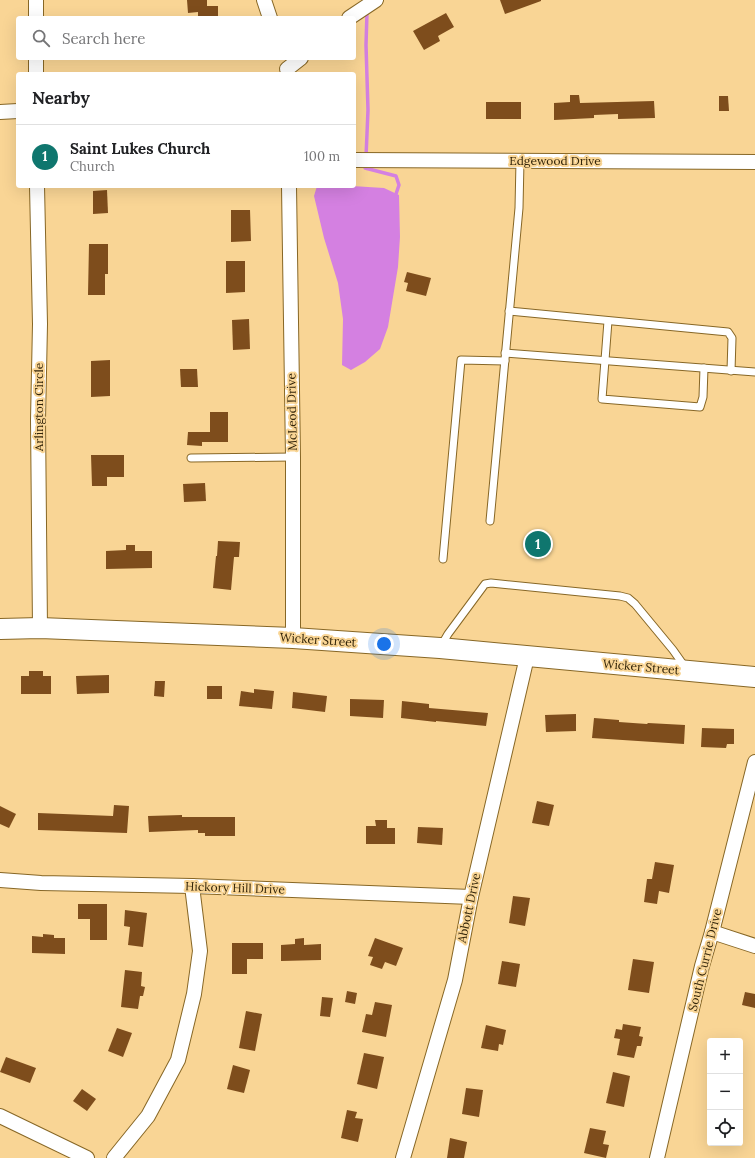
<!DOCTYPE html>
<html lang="en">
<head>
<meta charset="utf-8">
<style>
  body { margin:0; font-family:Lora,serif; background:#f2f2f2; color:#202124 }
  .controls { position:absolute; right:12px; bottom:12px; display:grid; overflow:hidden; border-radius:4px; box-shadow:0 4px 16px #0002 }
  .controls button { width:36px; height:36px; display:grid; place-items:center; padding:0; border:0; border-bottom:1px solid #e0e0e0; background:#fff; color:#202124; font:20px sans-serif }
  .you { position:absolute; left:384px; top:644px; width:14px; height:14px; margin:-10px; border:3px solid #fff; border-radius:50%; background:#1a73e8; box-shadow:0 0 0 6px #1a73e833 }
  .badge { display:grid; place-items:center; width:26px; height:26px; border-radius:50%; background:#0f766e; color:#fff; font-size:13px; font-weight:700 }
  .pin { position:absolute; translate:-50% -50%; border:2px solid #fff; box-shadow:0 1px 4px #0006 }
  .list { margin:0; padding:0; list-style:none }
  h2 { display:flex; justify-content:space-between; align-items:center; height:52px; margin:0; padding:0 16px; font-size:17px }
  h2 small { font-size:13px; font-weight:400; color:#757577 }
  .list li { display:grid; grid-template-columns:26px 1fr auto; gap:12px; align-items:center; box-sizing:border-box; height:64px; padding:0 16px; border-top:1px solid #e0e0e0 }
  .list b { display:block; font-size:15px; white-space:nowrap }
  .list p { margin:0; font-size:13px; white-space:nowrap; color:#757577 }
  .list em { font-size:13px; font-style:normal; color:#757577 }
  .icon { flex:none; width:22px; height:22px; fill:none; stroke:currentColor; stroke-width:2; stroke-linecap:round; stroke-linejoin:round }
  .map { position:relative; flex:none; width:755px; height:1158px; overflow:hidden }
  .search { position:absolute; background:#fff; box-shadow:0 4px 16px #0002; left:16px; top:16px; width:340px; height:44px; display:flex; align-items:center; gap:10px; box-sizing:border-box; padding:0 14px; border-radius:4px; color:#757577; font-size:15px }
  .panel { position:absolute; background:#fff; box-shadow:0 4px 16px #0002; left:16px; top:72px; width:340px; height:116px; border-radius:4px }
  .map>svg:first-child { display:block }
  .water { fill:#d480e1 }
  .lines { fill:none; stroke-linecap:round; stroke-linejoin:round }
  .stream { stroke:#d480e1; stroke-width:3.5 }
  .building { fill:#7e4d1c }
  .service-casing { stroke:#876726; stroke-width:9 }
  .minor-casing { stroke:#876726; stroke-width:16 }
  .secondary-casing { stroke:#876726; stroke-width:22 }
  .service { stroke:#fff; stroke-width:7 }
  .minor { stroke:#fff; stroke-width:14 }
  .secondary { stroke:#fff; stroke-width:20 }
  .labels { text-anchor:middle; stroke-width:4; stroke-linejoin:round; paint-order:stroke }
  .street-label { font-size:12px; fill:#33250a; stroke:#f9d595 }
</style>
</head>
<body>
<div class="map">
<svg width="755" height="1158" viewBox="0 0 755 1158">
  <rect width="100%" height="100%" fill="#f9d595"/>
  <path class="water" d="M317,186H352L384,188L399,195L400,237L398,267L388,327L380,349L365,362L351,370L342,365L343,319L338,283L324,238L314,196Z"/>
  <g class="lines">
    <g class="stream">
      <path d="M366,157L368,110L366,45L367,12"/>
      <path d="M366,164L365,168L396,176L399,185L396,194"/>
    </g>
  </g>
  <g class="building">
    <path d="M187,0H207V6H218V18H198V12L188,13Z"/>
    <path d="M500,0H541V1L505,14Z"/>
    <path d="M446,13L454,27L438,36L440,41L424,50L413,31Z"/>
    <path d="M570,95H579L580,103L654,101L655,118L618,119V114L594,115V118L554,120V103L570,102Z"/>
    <path d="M719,96H728L729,111H719Z"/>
    <rect x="486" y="102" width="35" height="17"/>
    <path d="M107,190L108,213L93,214V191Z"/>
    <path d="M231,210H250L251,241L231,242Z"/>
    <path d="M89,244H108V274H105V295H88Z"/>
    <path d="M226,261H245V292L226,293Z"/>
    <path d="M407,272L431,278L426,296L406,291L408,283L404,282Z"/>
    <path d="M249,319L250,349L233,350L232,320Z"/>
    <path d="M110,360V396L91,397V361Z"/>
    <path d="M180,369H197L198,387H181Z"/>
    <path d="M210,412H228V442H202V446L187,445L188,432H210Z"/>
    <path d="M91,455H124V477H107V486H92Z"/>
    <path d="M205,483L206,501L184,502L183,484Z"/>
    <path d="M218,541L240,542L239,557H234L231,590L213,588L216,556H217Z"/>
    <path d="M126,545H135V551H152V568L106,569V551L126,550Z"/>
    <path d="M29,671H43V676H51V694H21V676H29Z"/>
    <path d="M109,675V693L77,694L76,676Z"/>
    <path d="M155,681H165L164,697L154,696Z"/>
    <rect x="207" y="686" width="15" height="13"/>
    <path d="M254,689L274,691L272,709L239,706L241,691L254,693Z"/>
    <path d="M293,692L327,696L325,712L292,708Z"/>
    <path d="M350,699L384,700L383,718L350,716Z"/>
    <path d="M402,701L429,704V708L488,713L486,726L436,721V722L401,718Z"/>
    <path d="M576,714V731L546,732L545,715Z"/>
    <path d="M594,718L619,720V722L647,724L648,723L685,725L684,744L592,738Z"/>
    <path d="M702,728L734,729V744H727L726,748L701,747Z"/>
    <path d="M537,801L554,805L549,826L532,823Z"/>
    <path d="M114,805L129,806L127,833L38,830V813L113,816Z"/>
    <path d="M0,806L16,814L9,828L0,824Z"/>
    <path d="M182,815V817H235V836H205V833H198V830L149,832L148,816Z"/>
    <path d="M375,820H387V828H395V844H366V826H376Z"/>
    <path d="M418,827L443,828L442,845L417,843Z"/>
    <path d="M655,862L674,865L669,893L659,891L657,904L644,902L647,879H652Z"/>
    <path d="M513,896L530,898L525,926L509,923Z"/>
    <path d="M78,904H107V940H90V919H78Z"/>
    <path d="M125,910L147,913L143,947L128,945L130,927L124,926Z"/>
    <path d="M43,934L54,935V938H65V954L32,953V936L43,937Z"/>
    <path d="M304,938V945L321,944V960L281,961V945L295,944V939Z"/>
    <path d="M375,938L403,948L396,966L385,962L382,969L370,965L373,957L368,956Z"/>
    <path d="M232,943H263V959H247V974H232Z"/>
    <path d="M633,959L654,962L649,993L628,990Z"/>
    <path d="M502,961L520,964L516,987L498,984Z"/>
    <path d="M125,970L142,972L141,986L145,987L143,996H140L138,1009L121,1007Z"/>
    <path d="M347,991L357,993L355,1004L345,1002Z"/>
    <path d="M745,992L755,994V1008L742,1005Z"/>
    <path d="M322,997L333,998L330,1017L320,1016Z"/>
    <path d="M375,1002L392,1005L386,1037L362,1032L366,1014L372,1015Z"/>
    <path d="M246,1011L262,1014L255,1051L239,1048Z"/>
    <path d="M623,1024L641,1027L639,1036L643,1037L641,1046H637L634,1058L617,1055L620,1039L614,1038L616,1029L622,1030Z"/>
    <path d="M486,1025L506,1030L503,1045L499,1044L498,1051L481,1048Z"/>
    <path d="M117,1028L132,1033L123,1057L108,1051Z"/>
    <path d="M364,1053L384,1057L377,1089L357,1084Z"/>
    <path d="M6,1057L36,1068L30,1083L0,1072Z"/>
    <path d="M233,1065L250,1070L244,1093L227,1089Z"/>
    <path d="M613,1072L630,1076L624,1107L606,1103Z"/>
    <path d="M466,1088L483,1090L479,1117L462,1114Z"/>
    <path d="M82,1089L96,1099L87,1111L73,1101Z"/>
    <path d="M347,1110L357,1112L355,1118L363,1119L358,1142L341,1138Z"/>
    <path d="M590,1128L606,1131L603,1144L609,1145L606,1158L584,1153Z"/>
    <path d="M450,1138L467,1142L464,1158H447Z"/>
  </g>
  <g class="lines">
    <defs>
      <g id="service">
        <path d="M509,311L728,332L732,338L731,371"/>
        <path d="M608,321L602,399L700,407L703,397L704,368"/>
        <path d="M505,353L755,372"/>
        <path d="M191,458L293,457"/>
        <path d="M490,521L519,208L520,161"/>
        <path d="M443,559L461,360L505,361"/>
        <path d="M441,646L448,634L485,584L491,583L620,596L628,598L635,604L673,650L685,667"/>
      </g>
      <g id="minor">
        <path d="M264,0L270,18"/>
        <path d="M36,18V0"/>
        <path d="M349,18L376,0"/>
        <path d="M287,69L301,58"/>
        <path d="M36,74V58"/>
        <path d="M0,112L18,111"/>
        <path d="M354,160L755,162"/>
        <path d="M37,186L40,324L38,420L40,628"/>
        <path d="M289,186L293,457V638"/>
        <path d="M0,880L41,883L192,886L471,897"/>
        <path d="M712,932L755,946"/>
        <path d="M0,1116L87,1158"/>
        <path d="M114,1158L148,1116L178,1060L194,994L200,951L192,886"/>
        <path d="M403,1158L455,980L471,897L527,657"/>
        <path d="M657,1158L702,966L712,932L755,762"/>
      </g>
      <path id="secondary" d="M0,629L40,628L293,638L440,648L755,677"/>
    </defs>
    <use href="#service" class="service-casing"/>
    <use href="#minor" class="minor-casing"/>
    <use href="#secondary" class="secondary-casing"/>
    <use href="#service" class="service"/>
    <use href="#minor" class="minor"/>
    <use href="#secondary" class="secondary"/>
  </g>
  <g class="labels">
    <g class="street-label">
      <text x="555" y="165">Edgewood Drive</text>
      <text transform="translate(39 407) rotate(-90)" y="4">Arlington Circle</text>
      <text transform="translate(292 412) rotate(-91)" y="4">McLeod Drive</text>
      <text transform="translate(318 640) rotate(4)" y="4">Wicker Street</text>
      <text transform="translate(641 667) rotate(5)" y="4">Wicker Street</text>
      <text transform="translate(235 888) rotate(2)" y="4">Hickory Hill Drive</text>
      <text transform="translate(469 908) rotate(-78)" y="4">Abbott Drive</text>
      <text transform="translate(705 960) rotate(-76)" y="4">South Currie Drive</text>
    </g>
  </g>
</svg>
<div class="controls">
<button>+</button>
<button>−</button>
<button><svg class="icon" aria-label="locate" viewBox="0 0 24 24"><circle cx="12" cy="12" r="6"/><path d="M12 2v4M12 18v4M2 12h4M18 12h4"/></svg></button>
</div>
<div class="you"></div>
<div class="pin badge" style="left:538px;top:544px">1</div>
<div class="search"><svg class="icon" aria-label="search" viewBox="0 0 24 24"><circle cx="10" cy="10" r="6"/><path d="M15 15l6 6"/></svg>Search here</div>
<section class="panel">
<h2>Nearby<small></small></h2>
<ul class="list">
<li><span class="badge">1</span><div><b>Saint Lukes Church</b><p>Church</p></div><em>100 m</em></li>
</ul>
</section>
</div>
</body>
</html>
